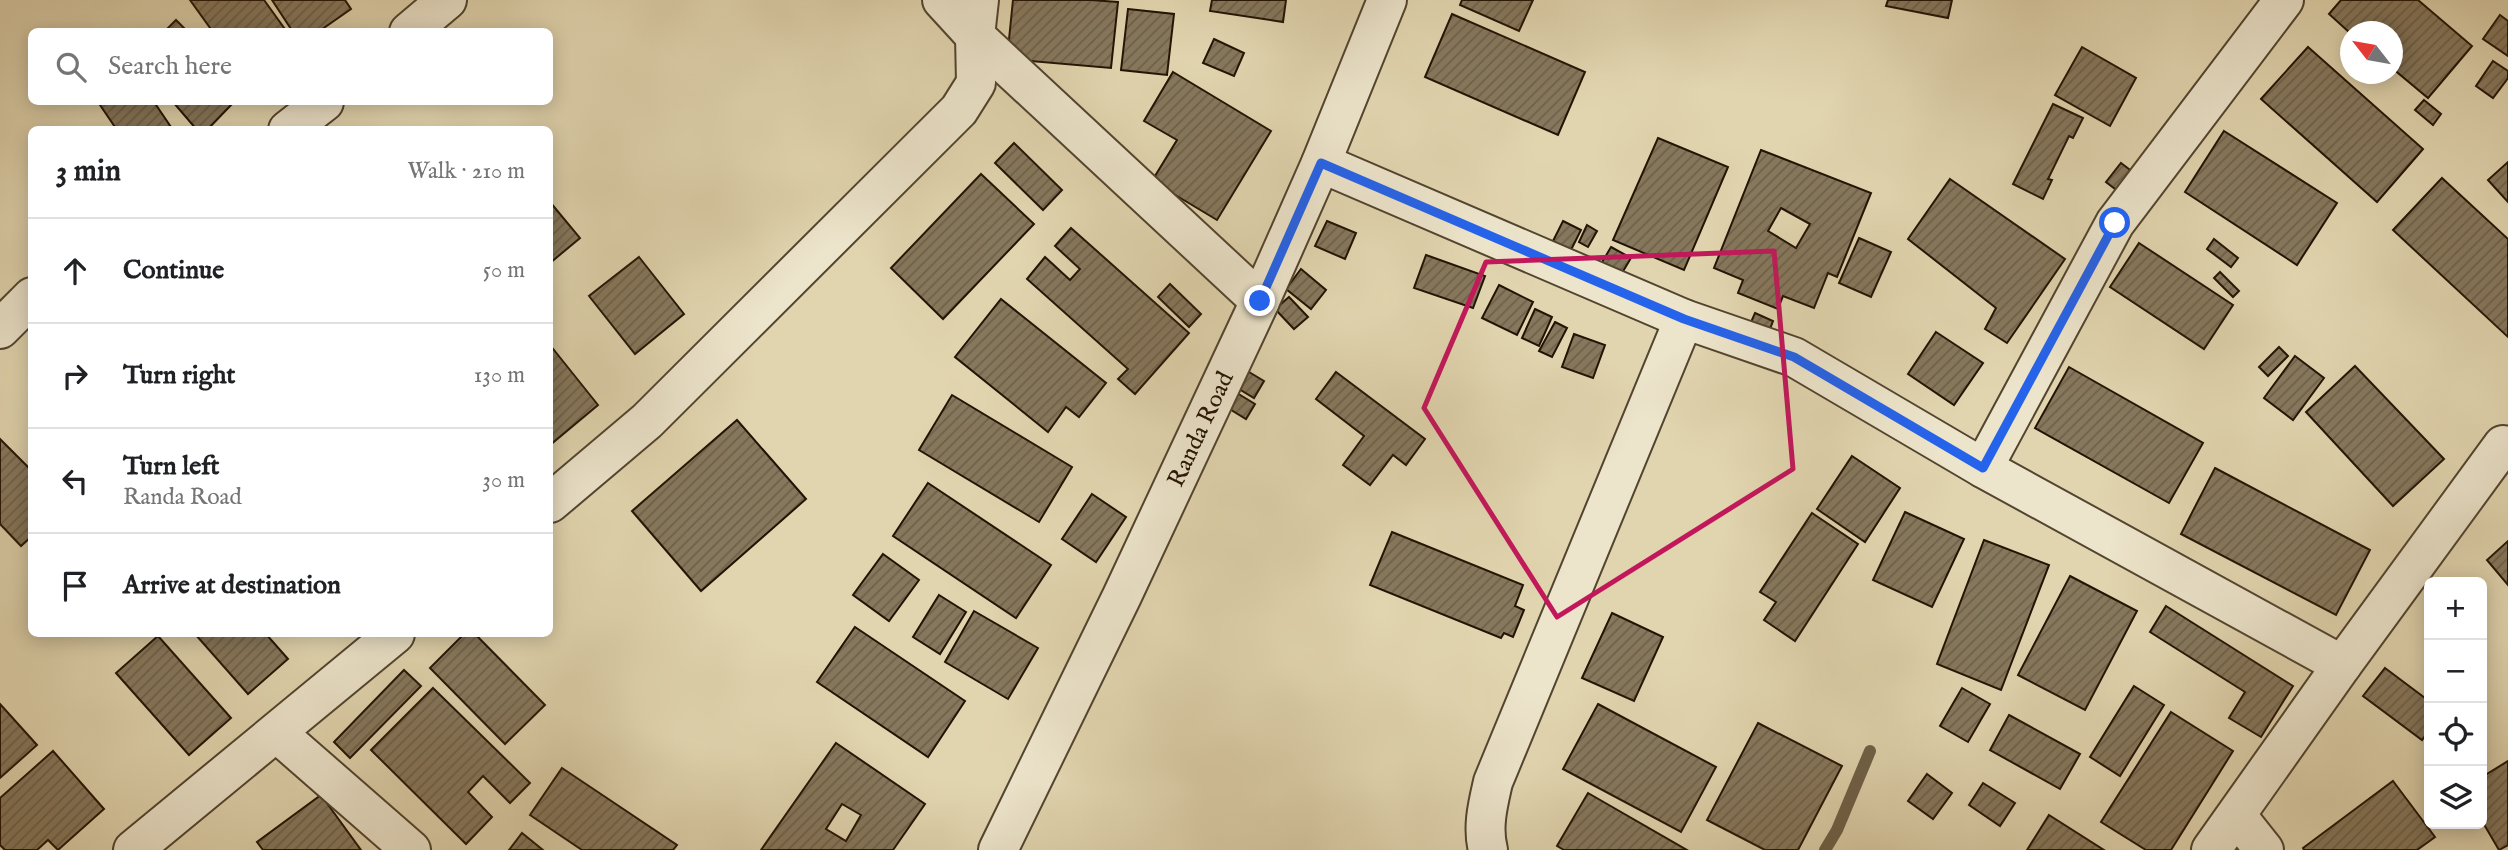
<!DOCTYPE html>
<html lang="en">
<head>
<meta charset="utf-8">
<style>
  body { margin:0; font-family:"IM FELL English",serif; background:#f6f6f6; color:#202124 }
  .controls { position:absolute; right:21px; bottom:21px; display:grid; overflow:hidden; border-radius:10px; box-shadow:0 4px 18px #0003 }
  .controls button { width:63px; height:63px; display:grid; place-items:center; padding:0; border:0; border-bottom:2px solid #e0e0e0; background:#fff; color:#202124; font:35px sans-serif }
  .compass { position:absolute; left:2340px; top:21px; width:63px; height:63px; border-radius:50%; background:#fff; box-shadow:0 4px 18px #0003; rotate:301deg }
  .stop { position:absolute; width:21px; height:21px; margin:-16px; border:5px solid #2563eb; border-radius:50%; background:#fff }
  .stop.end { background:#2563eb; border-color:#fff; box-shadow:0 2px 7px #0008 }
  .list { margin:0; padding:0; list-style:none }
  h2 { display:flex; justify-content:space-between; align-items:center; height:91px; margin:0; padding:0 28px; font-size:30px }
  h2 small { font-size:23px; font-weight:400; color:#757577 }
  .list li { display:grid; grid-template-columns:46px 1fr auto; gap:21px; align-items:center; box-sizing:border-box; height:105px; padding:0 28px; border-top:2px solid #e0e0e0 }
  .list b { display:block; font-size:26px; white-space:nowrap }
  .list p { margin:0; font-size:23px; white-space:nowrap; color:#757577 }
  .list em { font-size:23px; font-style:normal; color:#757577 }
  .icon { flex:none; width:38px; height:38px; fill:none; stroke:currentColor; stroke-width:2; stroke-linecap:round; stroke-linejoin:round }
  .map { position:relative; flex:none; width:2508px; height:850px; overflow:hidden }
  .search { position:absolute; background:#fff; box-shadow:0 4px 18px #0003; left:28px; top:28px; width:525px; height:77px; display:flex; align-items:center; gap:18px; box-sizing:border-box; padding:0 24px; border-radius:10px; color:#757577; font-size:26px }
  .panel { position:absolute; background:#fff; box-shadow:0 4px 18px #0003; left:28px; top:126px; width:525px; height:511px; border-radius:10px }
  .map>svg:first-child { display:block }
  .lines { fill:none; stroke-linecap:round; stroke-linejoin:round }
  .stream { stroke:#6e6048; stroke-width:12 }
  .building { fill:url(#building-hatch); stroke:#231304; stroke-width:2; fill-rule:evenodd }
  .minor-casing { stroke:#52442f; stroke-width:42 }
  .minor { stroke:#ece4cb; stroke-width:38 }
  .route { stroke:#2563eb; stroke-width:9 }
  .marked { fill:none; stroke:#c2185b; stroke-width:5; stroke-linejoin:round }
  .labels { text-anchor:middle; stroke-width:7; stroke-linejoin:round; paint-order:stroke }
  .street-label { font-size:24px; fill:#231304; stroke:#ece4cb }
</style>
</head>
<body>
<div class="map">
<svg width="2508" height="850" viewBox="0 0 2508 850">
  <defs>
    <pattern id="building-hatch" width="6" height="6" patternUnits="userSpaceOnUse" patternTransform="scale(1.75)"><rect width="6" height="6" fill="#86785d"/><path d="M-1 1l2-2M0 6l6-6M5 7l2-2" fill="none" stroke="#6d614b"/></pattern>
  </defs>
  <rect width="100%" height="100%" fill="#e1d5af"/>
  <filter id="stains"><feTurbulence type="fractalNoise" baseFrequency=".00286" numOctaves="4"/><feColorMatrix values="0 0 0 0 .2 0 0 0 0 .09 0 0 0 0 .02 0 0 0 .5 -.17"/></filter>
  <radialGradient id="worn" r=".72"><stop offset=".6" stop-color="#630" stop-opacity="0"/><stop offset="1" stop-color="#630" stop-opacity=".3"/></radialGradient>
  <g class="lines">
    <path class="stream" d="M1825,850L1837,830L1870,751"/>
  </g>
  <g class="building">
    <path d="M190,0H264L287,32H213Z"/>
    <path d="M272,0H345L351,9L318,32H293Z"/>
    <path d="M1013,0H1091L1118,2L1111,68L1007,59Z"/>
    <path d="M1212,0H1286L1283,22L1210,11Z"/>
    <path d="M1462,0H1533L1519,31L1460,5Z"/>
    <path d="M1888,0H1952L1948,18L1886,6Z"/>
    <path d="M2341,0H2418L2472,46L2428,98L2392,68V32L2350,33L2329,14Z"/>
    <path d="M1128,9L1174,14L1167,75L1121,70Z"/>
    <path d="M1452,14L1585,72L1558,135L1425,77Z"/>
    <path d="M2500,15L2508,21V56L2483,39Z"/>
    <path d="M176,20L188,32H164Z"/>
    <path d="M1214,39L1244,53L1234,76L1203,63Z"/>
    <path d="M2082,47L2136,78L2110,126L2055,95Z"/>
    <path d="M2308,47L2423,149L2377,202L2261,99Z"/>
    <path d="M2493,61L2508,71V78L2493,98L2476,86Z"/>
    <path d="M1173,72L1271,131L1217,220L1152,181L1177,140L1144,121Z"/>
    <path d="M2424,100L2441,114L2433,125L2415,110Z"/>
    <path d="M98,102H154L173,130H117Z"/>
    <path d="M173,102H234L207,130H197Z"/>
    <path d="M2053,104L2083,118L2073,138L2069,136L2048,179L2052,180L2043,199L2013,184Z"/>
    <path d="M2224,131L2337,203L2297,265L2185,192Z"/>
    <path d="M1658,138L1728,167L1684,270L1613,240Z"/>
    <path d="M1014,143L1062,190L1043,210L995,163Z"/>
    <path d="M1761,150L1871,193L1837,277L1828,273L1814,308L1783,296L1778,309L1738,293L1743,280L1714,268ZM1781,208L1810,224L1796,248L1768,231Z"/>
    <path d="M2508,162V202L2488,180Z"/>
    <path d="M2121,163L2134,173L2119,192L2106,182Z"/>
    <path d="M981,174L1034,224L943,319L891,268Z"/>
    <path d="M2442,178L2508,239V337L2393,230Z"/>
    <path d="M1950,179L2065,259L2007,343L1985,329L1996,308L1908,239Z"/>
    <path d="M550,202L580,238L550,263Z"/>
    <path d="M1327,221L1356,233L1345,259L1315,246Z"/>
    <path d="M1563,221L1581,230L1569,254L1551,245Z"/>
    <path d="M1587,225L1597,231L1588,247L1579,242Z"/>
    <path d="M1071,228L1189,333L1135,394L1118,379L1128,369L1027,279L1045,257L1070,280L1080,269L1055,246Z"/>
    <path d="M1859,238L1891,252L1871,297L1839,283Z"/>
    <path d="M2214,239L2238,258L2231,267L2207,249Z"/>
    <path d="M2139,243L2233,305L2204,349L2110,287Z"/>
    <path d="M1611,247L1631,258L1616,283L1597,271Z"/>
    <path d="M1426,255L1485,276L1473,308L1414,288Z"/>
    <path d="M639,257L684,314L635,354L589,296Z"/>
    <path d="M1301,269L1326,290L1311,309L1286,289Z"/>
    <path d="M2220,272L2239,291L2233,297L2214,278Z"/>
    <path d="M1170,284L1201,314L1189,327L1158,297Z"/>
    <path d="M1499,285L1533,302L1517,335L1482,318Z"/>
    <path d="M1289,297L1308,317L1294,329L1275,309Z"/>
    <path d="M1001,299L1106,383L1079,417L1066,407L1048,432L955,357Z"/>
    <path d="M1535,309L1552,317L1539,346L1522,338Z"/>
    <path d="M1755,313L1773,321L1767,337L1748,329Z"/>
    <path d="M1555,322L1567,328L1552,357L1539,351Z"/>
    <path d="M1936,332L1983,363L1954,405L1908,374Z"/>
    <path d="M1574,334L1605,345L1593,378L1562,367Z"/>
    <path d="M550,345L598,405L550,445Z"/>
    <path d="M2279,347L2288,356L2268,376L2259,367Z"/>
    <path d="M2295,356L2324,378L2293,420L2264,398Z"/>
    <path d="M2355,366L2444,459L2393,506L2306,412Z"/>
    <path d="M2069,367L2203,443L2169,503L2035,428Z"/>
    <path d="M1244,369L1264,381L1254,398L1234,386Z"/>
    <path d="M1336,372L1425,439L1406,465L1393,455L1370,485L1343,465L1364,436L1316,399Z"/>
    <path d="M1232,390L1255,404L1246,419L1223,405Z"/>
    <path d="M952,395L1072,467L1039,522L919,450Z"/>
    <path d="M737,420L806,499L701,591L632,511Z"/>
    <path d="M0,439L32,471V536L21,546L0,524Z"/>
    <path d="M1852,456L1900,488L1865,542L1817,509Z"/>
    <path d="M2215,468L2370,550L2336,615L2181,534Z"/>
    <path d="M928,483L1051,565L1016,618L893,536Z"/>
    <path d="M1092,494L1126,517L1096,562L1062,539Z"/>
    <path d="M1905,512L1964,539L1932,607L1873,580Z"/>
    <path d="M1812,513L1858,544L1795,641L1764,620L1776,602L1760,592Z"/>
    <path d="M1392,532L1523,585L1515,606L1524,610L1513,637L1504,633L1501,638L1370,585Z"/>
    <path d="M1984,540L2049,565L2001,690L1937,664Z"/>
    <path d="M2508,541V585L2487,560Z"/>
    <path d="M883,554L919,580L889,621L853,595Z"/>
    <path d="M2070,576L2137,611L2085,710L2018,675Z"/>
    <path d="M939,595L966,612L940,654L913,637Z"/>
    <path d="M2166,606L2293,686L2261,737L2229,718L2245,692L2150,632Z"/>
    <path d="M974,611L1038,648L1008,699L945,662Z"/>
    <path d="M1612,613L1663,637L1634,701L1582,678Z"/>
    <path d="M855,627L965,701L928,757L817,682Z"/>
    <path d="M195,634H266L288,659L248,694Z"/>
    <path d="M464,634H475L545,705L505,744L430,668Z"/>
    <path d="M158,636L231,718L189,755L116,673Z"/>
    <path d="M2385,668L2429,701V731L2422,740L2363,696Z"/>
    <path d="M404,670L421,686L350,758L334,742Z"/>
    <path d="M2134,686L2164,705L2120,776L2090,757Z"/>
    <path d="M433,688L530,783L510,803L483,776L468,792L492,817L466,844L371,750Z"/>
    <path d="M1962,688L1990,704L1968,742L1940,726Z"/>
    <path d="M0,704L37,745L0,778Z"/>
    <path d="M1598,704L1716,767L1681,832L1563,769Z"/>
    <path d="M2171,712L2233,751L2171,850H2146L2101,822Z"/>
    <path d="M2009,715L2080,754L2060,789L1990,750Z"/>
    <path d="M1758,723L1842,766L1798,850H1765L1707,820Z"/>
    <path d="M836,743L925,804L893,850H761ZM842,804L861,815L846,841L826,829Z"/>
    <path d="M53,751L104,809L58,850L48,840L37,850H5L0,845V798Z"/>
    <path d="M2508,761V845L2499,850L2482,821V777Z"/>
    <path d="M562,768L677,845L673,850H582L530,815Z"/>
    <path d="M1927,774L1952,793L1933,819L1908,801Z"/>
    <path d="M2393,781L2435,837L2417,850H2304L2303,848Z"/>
    <path d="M1983,783L2015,803L2000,826L1969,805Z"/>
    <path d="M1588,793L1687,850H1564L1557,846Z"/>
    <path d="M321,795L361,850H263L257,842Z"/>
    <path d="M2049,815L2104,850H2027Z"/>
    <path d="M522,833L543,850H509Z"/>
  </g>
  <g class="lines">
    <defs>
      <g id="minor">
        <path d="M942,0L975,36L1260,301"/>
        <path d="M409,32L447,0"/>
        <path d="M288,130L324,102"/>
        <path d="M1321,163L1684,319L1794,357L1983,468L2342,665"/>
        <path d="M0,329L32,297"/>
        <path d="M1983,468L2115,223L2284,0"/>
        <path d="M550,503L647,421L959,110L976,83L975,36L979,0"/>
        <path d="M277,733L411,850"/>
        <path d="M2237,816L2264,850"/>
        <path d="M133,850L395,634"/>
        <path d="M998,850L1122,596L1260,301L1321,163L1387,0"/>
        <path d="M1488,850C1482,827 1488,804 1493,782L1684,319"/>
        <path d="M2211,850L2342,665L2503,445L2508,449"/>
      </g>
    </defs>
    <use href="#minor" class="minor-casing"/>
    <use href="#minor" class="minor"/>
  </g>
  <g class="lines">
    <path class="route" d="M1260,301L1321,163L1684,319L1794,357L1983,468L2115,223"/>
  </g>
  <path class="marked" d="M1774,251L1793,469L1557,617L1424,408L1486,262Z"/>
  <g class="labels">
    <g class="street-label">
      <text transform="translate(1200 429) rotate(-65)" y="8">Randa Road</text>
    </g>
  </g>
  <rect width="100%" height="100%" filter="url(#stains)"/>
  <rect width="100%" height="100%" fill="url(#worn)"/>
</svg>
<div class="controls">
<button>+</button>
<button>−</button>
<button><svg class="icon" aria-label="locate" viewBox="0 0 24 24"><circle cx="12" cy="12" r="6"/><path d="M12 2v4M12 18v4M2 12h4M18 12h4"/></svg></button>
<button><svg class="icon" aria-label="layers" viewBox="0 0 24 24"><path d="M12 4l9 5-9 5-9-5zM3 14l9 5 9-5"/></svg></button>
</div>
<svg class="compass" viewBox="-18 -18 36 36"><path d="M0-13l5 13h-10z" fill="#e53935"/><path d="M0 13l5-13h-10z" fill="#757577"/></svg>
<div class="stop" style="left:2115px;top:223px"></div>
<div class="stop end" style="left:1260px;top:301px"></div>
<div class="search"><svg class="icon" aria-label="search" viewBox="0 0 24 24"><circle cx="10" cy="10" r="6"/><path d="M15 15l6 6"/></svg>Search here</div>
<section class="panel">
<h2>3 min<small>Walk · 210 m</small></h2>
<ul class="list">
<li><svg class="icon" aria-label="ahead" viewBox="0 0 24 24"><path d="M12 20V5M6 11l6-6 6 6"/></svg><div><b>Continue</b></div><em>50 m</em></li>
<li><svg class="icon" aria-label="right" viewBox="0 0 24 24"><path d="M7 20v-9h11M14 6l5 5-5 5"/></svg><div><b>Turn right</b></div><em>130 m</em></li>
<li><svg class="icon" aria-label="left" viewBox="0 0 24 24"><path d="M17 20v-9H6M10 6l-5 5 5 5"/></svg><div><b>Turn left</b><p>Randa Road</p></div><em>30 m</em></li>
<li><svg class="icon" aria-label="arrive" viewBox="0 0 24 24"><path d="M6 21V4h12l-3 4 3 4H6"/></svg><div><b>Arrive at destination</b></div></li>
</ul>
</section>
</div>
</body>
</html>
